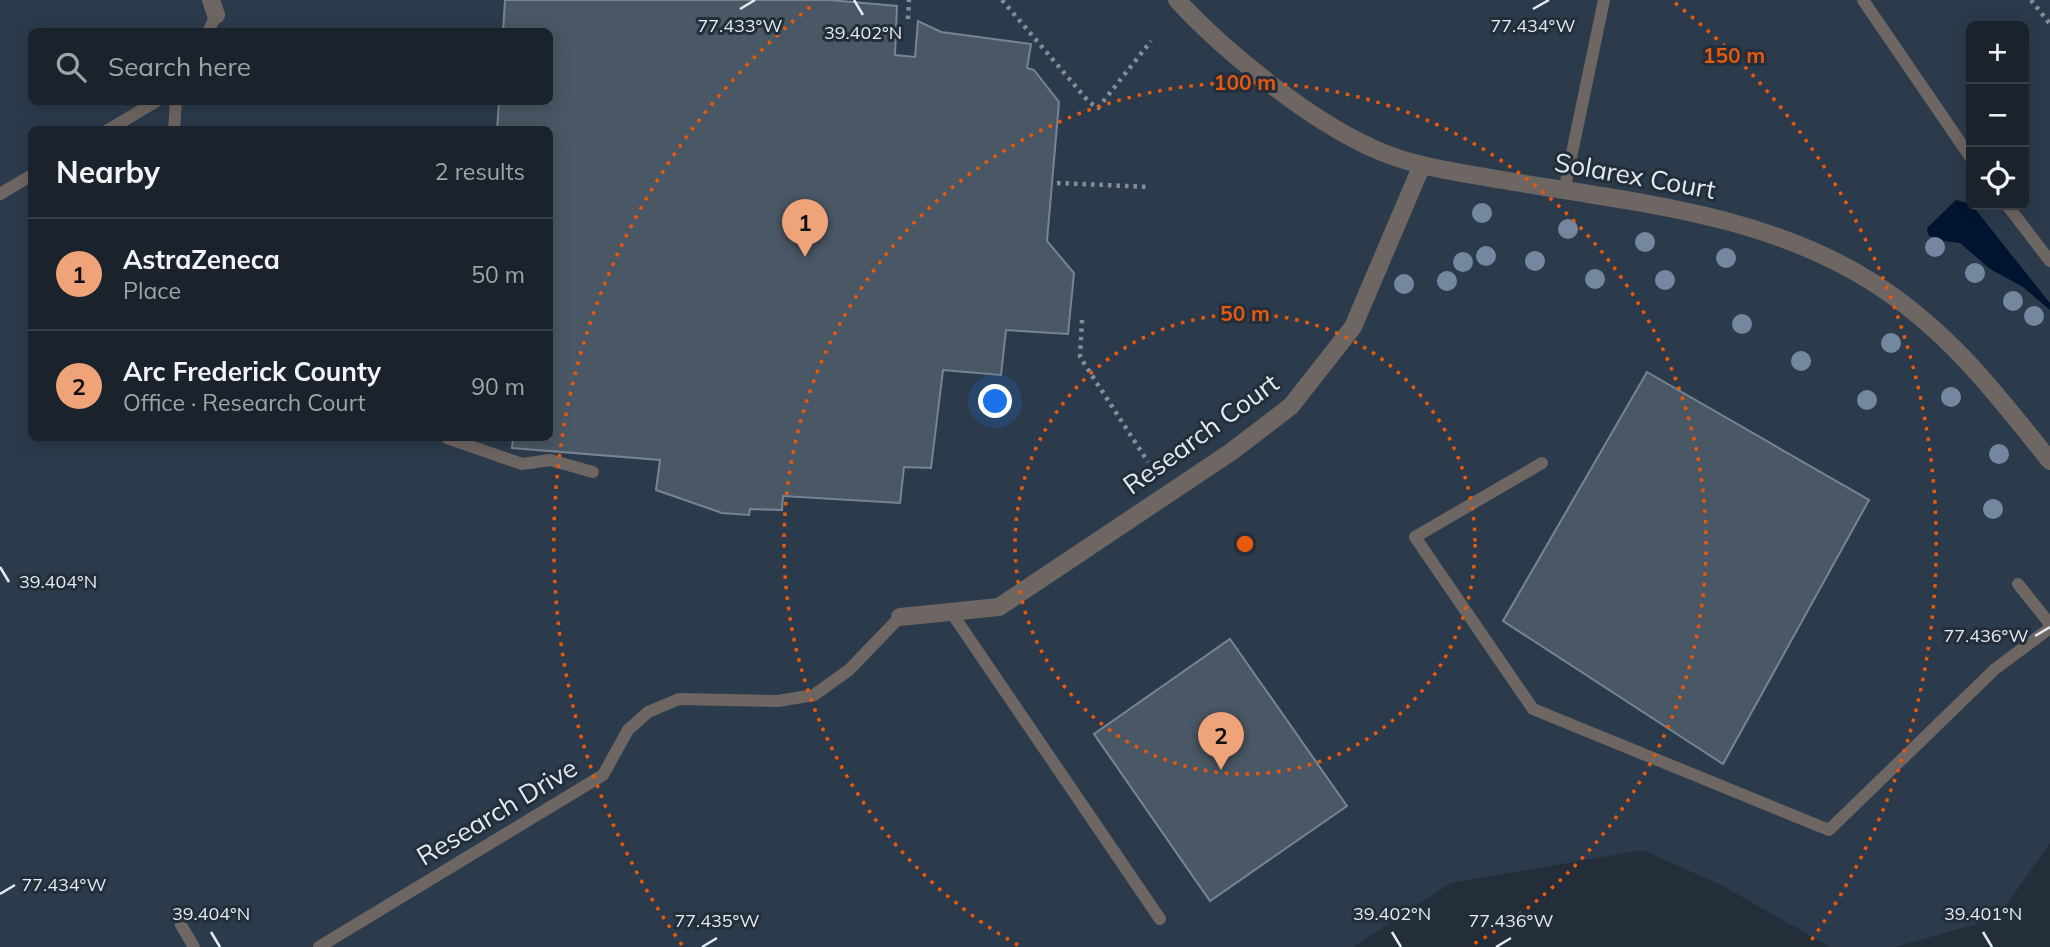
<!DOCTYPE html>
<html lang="en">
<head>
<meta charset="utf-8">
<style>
  body { margin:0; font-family:Mulish,sans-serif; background:#272f38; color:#f1f3f6 }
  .controls { position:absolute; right:21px; top:21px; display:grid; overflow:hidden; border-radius:10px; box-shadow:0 4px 18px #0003 }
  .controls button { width:63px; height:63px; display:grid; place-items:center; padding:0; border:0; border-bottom:2px solid #383f48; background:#1a222c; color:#f1f3f6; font:35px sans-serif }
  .you { position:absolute; left:996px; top:402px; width:24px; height:24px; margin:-18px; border:5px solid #fff; border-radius:50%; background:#1a73e8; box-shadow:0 0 0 10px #1a73e833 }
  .badge { display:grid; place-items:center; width:46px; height:46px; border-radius:50%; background:#efa378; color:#111; font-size:23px; font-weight:700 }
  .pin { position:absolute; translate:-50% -58px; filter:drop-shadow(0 2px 4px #0008) }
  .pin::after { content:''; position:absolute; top:37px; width:24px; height:21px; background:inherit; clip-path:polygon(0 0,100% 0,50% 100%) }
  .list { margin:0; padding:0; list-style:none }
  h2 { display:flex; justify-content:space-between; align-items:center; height:91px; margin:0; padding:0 28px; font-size:30px }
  h2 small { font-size:23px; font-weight:400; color:#9fa4a9 }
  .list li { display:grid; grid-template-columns:46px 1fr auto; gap:21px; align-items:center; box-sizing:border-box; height:112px; padding:0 28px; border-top:2px solid #383f48 }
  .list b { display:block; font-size:26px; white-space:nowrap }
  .list p { margin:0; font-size:23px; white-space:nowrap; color:#9fa4a9 }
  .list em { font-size:23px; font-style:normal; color:#9fa4a9 }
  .icon { flex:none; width:38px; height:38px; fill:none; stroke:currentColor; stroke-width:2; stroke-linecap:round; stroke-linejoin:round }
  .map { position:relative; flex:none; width:2050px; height:947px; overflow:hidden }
  .search { position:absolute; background:#1a222c; box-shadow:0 4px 18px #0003; left:28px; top:28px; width:525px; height:77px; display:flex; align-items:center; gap:18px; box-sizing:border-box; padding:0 24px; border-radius:10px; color:#9fa4a9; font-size:26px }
  .panel { position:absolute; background:#1a222c; box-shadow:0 4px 18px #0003; left:28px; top:126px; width:525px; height:315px; border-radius:10px }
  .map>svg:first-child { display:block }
  .built { fill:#2c3b4b; fill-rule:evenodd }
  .water { fill:#001430 }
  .building { fill:#4a5764; stroke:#778493; stroke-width:2 }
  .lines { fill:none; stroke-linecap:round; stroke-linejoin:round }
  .path { stroke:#848d97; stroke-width:4.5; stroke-dasharray:3.5 5; stroke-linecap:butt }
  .lane { stroke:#6e6662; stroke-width:12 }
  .street { stroke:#6e6662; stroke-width:18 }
  .tree { fill:#73889f }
  .ticks { fill:none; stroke:#e3eaf2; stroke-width:2.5 }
  .ring { fill:none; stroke:#e8590c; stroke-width:3.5; stroke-dasharray:3.5 7 }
  .labels { text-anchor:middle; stroke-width:6; stroke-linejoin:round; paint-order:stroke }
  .street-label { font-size:26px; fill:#e3eaf2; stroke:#232e3a }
  .ticks-label { font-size:18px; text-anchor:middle; fill:#e3eaf2; stroke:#232e3a; stroke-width:6; stroke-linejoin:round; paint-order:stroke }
  .centre { fill:#e8590c; stroke:#232e3a; stroke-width:3.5 }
  .ring-label { font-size:21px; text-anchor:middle; font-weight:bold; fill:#e8590c; stroke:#232e3a; stroke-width:6; stroke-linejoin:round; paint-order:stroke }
</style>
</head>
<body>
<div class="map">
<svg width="2050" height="947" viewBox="0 0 2050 947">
  <rect width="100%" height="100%" fill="#232e3a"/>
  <path class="built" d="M0,0H2050V843L1997,918L1895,947H1830L1723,886L1643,850L1451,883L1353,947H0ZM1971,26H2024V205H1971ZM32,32H550V102H32ZM32,130H550V438H32Z"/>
  <path class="water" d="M1956,200L1968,203L1975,209L2050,303V310L2023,287L1990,269L1960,243L1937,240L1928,235L1927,228Z"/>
  <g class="building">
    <path d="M505,0H830L897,6L895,55L915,57L918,21L941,32L1031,44L1027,68L1034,70L1059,102L1047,241L1074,273L1068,334L1006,330L1001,375L943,370L931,468L904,467L900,503L783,496L782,510L750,509L749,515L722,513L656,490L660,460L512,448L513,438H550V130H497L499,102H550V32H503Z"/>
    <path d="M1647,372L1869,500L1723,764L1503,621Z"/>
    <path d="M1230,639L1347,806L1210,901L1094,734Z"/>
  </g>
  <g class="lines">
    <g class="path">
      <path d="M1002,0L1089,102L1098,108L1151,41"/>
      <path d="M2031,0L2050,24"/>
      <path d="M908,19L909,0"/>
      <path d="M1057,183L1150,187"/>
      <path d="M1082,320L1080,357L1148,462"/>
    </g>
    <g class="lane">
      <path d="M1863,0L1971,158"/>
      <path d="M208,32L216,15"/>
      <path d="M108,130L155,102"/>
      <path d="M174,130L176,102"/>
      <path d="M1564,191L1604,0"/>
      <path d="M0,194L32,175"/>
      <path d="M2007,205L2050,261"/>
      <path d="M447,438L522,464L550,460L593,472"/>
      <path d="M1542,463L1415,537L1533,709L1829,830L1995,669L2050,628"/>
      <path d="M2018,584L2050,624"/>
      <path d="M951,612L1160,919"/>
      <path d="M181,925L194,947"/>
      <path d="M319,947L603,775L628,730L648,712L679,699L778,701L814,695L849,670L900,617"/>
    </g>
    <g class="street">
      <path d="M211,0L216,15"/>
      <path d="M1177,0C1224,51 1307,118 1370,147C1411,167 1459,172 1503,180C1628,202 1762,212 1872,282C1948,330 1995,392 2050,461"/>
      <path d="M900,617L999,607L1231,452L1291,406L1353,327L1422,165"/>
    </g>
  </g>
  <g class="tree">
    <circle cx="1482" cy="213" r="10"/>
    <circle cx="1568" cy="229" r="10"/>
    <circle cx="1645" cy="242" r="10"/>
    <circle cx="1935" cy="247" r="10"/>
    <circle cx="1486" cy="256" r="10"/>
    <circle cx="1726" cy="258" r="10"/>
    <circle cx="1535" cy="261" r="10"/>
    <circle cx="1463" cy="262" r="10"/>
    <circle cx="1975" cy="273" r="10"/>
    <circle cx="1595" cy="279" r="10"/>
    <circle cx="1665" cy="280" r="10"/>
    <circle cx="1447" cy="281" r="10"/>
    <circle cx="1404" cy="284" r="10"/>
    <circle cx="2013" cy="301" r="10"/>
    <circle cx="2034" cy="316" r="10"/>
    <circle cx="1742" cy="324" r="10"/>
    <circle cx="1891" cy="343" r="10"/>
    <circle cx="1801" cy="361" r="10"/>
    <circle cx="1951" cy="397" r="10"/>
    <circle cx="1867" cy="400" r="10"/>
    <circle cx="1999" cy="454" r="10"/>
    <circle cx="1993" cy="509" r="10"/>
  </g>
  <path class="ticks" d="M854,0L863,15M740,9L755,0M1533,9L1549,0M0,567L9,582M2035,636L2050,627M0,894L15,885M211,932L220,947M1392,932L1401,947M1983,932L1992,947M702,947L717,938M1496,947L1511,938"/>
  <g class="ring">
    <circle cx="1245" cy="544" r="230"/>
    <path d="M1018 945A461 461 0 1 1 1472 945"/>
    <path d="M682 945A691 691 0 0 1 815 3M1675 3A691 691 0 0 1 1808 945"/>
  </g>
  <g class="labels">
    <g class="street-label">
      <text transform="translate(1635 176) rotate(10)" y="9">Solarex Court</text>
      <text transform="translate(1201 434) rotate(-36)" y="9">Research Court</text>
      <text transform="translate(497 812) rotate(-31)" y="9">Research Drive</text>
    </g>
  </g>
  <g class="ticks-label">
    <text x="740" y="32">77.433°W</text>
    <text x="1533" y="32">77.434°W</text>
    <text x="863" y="39">39.402°N</text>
    <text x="58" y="588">39.404°N</text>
    <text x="1986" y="642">77.436°W</text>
    <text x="64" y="891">77.434°W</text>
    <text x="211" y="920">39.404°N</text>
    <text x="1392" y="920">39.402°N</text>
    <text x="1983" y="920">39.401°N</text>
    <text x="717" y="927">77.435°W</text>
    <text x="1511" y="927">77.436°W</text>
  </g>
  <circle cx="1245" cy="544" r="10" class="centre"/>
  <g class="ring-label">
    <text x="1734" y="63">150 m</text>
    <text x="1245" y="90">100 m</text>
    <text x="1245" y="321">50 m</text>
  </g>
</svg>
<div class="controls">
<button>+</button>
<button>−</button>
<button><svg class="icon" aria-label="locate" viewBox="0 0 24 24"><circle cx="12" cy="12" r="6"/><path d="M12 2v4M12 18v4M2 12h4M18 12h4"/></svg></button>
</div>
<div class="you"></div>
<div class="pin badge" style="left:805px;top:257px">1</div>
<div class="pin badge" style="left:1221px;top:770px">2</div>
<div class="search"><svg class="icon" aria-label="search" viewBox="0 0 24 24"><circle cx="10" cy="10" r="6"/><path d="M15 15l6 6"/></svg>Search here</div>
<section class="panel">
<h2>Nearby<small>2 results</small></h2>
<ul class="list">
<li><span class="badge">1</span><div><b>AstraZeneca</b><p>Place</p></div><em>50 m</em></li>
<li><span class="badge">2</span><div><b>Arc Frederick County</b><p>Office · Research Court</p></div><em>90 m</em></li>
</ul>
</section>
</div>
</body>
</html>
